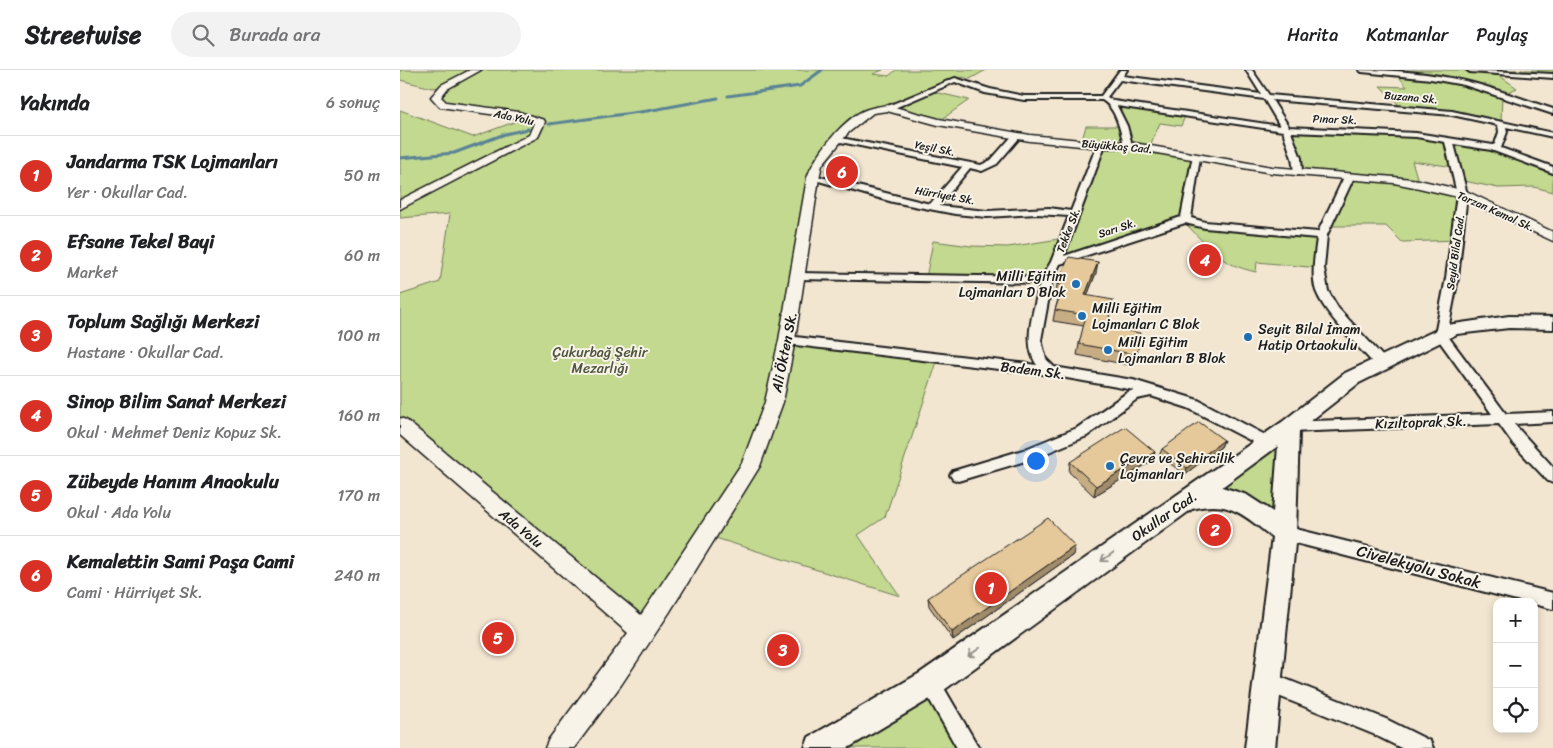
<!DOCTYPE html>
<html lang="tr">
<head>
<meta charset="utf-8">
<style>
  body { margin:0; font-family:Sriracha,sans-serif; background:#f2f2f2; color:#202124 }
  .controls { position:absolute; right:15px; bottom:15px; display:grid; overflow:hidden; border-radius:10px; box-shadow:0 2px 8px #0003 }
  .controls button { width:45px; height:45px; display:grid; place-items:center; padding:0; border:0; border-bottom:1px solid #e0e0e0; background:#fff; color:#202124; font:25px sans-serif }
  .you { position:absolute; left:635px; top:390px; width:18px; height:18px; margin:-12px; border:4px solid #fff; border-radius:50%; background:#1a73e8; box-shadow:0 0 0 8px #1a73e833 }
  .badge { display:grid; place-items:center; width:32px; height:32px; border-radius:50%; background:#d93025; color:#fff; font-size:16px; font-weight:700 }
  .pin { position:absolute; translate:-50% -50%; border:2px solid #fff; box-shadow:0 1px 5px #0006 }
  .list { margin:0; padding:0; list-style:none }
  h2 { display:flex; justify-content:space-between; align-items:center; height:65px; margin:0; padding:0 20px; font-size:21px }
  h2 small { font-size:16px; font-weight:400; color:#757577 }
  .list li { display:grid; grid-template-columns:32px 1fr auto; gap:15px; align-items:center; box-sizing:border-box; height:80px; padding:0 20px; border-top:1px solid #e0e0e0 }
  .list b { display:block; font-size:19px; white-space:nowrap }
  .list p { margin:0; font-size:16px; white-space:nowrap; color:#757577 }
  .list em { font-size:16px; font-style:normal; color:#757577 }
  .icon { flex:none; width:28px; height:28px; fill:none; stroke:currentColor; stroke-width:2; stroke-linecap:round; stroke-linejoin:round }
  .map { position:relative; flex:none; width:1153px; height:678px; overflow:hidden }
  header { display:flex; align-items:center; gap:30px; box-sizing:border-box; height:70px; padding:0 25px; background:#fff; border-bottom:1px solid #e0e0e0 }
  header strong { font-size:24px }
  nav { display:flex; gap:28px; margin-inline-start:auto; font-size:18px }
  .search { width:350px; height:45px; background:#f2f2f2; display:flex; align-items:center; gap:12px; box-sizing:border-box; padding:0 18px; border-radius:28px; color:#757577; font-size:19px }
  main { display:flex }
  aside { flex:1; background:#fff }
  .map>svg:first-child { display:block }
  .green { fill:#c2d98f; stroke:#6f7a56 }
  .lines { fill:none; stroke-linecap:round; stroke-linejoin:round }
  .stream { stroke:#5a8395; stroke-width:3 }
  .minor-casing { stroke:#1c1c1c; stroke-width:4 }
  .tertiary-casing { stroke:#1c1c1c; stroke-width:3 }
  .secondary-casing { stroke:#1c1c1c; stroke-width:4 }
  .minor { fill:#f7f3e8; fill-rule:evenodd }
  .tertiary { fill:#f7f3e8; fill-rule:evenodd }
  .secondary { fill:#f7f3e8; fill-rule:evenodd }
  .wall { fill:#c6ad84; stroke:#1c1c1c }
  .shaded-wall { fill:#a18d6c; stroke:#1c1c1c }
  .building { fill:#e6c99a; stroke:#1c1c1c }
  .oneway { stroke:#94928c }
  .poi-dot { fill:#1f6fb2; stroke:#f7f3e8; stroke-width:2 }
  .labels { text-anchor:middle; stroke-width:4; stroke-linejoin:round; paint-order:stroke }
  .far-street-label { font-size:11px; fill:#1c1c1c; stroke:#f7f3e8 }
  .poi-label { font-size:14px; fill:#1c1c1c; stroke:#f7f3e8; text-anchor:start }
  .park-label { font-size:14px; fill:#4e553e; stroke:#f7f3e8 }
  .street-label { font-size:14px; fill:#1c1c1c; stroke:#f7f3e8 }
  .near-street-label { font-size:16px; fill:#1c1c1c; stroke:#f7f3e8 }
</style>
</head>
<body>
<header>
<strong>Streetwise</strong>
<div class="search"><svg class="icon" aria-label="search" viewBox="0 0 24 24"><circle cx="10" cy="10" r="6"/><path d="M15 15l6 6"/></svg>Burada ara</div>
<nav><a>Harita</a><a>Katmanlar</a><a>Paylaş</a></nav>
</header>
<main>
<aside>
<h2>Yakında<small>6 sonuç</small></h2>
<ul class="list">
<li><span class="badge">1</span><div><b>Jandarma TSK Lojmanları</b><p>Yer · Okullar Cad.</p></div><em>50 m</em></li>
<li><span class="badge">2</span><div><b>Efsane Tekel Bayi</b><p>Market</p></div><em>60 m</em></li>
<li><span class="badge">3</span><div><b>Toplum Sağlığı Merkezi</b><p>Hastane · Okullar Cad.</p></div><em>100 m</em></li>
<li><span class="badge">4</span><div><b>Sinop Bilim Sanat Merkezi</b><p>Okul · Mehmet Deniz Kopuz Sk.</p></div><em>160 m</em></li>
<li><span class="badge">5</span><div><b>Zübeyde Hanım Anaokulu</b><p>Okul · Ada Yolu</p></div><em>170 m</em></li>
<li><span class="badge">6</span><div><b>Kemalettin Sami Paşa Cami</b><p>Cami · Hürriyet Sk.</p></div><em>240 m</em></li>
</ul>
</aside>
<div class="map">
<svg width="1153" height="678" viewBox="0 0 1153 678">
  <rect width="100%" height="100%" fill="#f2e6d1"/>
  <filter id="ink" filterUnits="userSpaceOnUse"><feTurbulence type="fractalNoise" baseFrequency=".02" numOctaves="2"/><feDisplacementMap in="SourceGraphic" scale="10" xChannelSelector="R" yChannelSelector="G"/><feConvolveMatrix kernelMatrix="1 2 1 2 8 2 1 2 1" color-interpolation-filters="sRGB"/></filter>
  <g filter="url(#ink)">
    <g class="green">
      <path d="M0,0H483L473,4L489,6L496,0H586L570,9L562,7L530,21L569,30L538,52L487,38L470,41L417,94L387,270L538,289L485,447L458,465L500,526L306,465L243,561L0,355V225L40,212L50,144L0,148V40L73,67L125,48L43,35L36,27L43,17L32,18L0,10Z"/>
      <path d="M962,0H1153V6L1097,4L1117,18L1102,25L1101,53L1001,37L980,16L1007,17L996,3Z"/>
      <path d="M712,33L786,44L781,56L760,53L749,78L796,87L786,149L656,192L646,210L526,208L533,171L571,176L608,177L665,168L701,75L681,73L686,56H723Z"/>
      <path d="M887,59L985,62L1093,78L1153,100V122L1134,117L1098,118L1059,110L1055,97L1012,91L1019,114L1062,124L1058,170L1002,172L986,156H926L949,108L898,102Z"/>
      <path d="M793,153L922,165L919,198L857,192L856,202C820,194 813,182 788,156Z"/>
      <path d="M889,357L884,463L809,425Z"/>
      <path d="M530,613L568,678H420Z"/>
    </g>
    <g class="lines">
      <g class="stream">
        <path d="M328,26L400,16L422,0"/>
        <path d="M149,54L247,41L318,28"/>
        <path d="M0,88L54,83L105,64L128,59"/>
      </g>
      <defs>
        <g id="minor">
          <path d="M720,0H727L723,6L861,24L846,0H852L869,25L1052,41L1153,63V67L1106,57L1107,62L1101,78L1153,97V103L1091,80L1054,74L1067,124L1058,208L1047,265L1106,344L1153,342V352L1114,354L1153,397V413L1148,411L1114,375L1099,354L889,362L884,361L882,357L884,353L889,352L1092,344L1035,265L1046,208L1057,124L1045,72L1016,67L891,62L901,88L902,102L898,105L894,102L892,88L883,61L717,36L727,56L732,75L728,78L724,75C720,59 716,38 702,30H624L585,23L555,12L490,40L483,38L555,8L590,19L624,26H701ZM720,10L864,29L880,56L714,31L707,27ZM872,30L1052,45L1098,55L1099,62L1095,74L1093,75L1016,63L889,57Z"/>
          <path d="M959,0C994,0 1031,3 1065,11C1095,18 1124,30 1153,39V44L1064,15L1031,9L962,2Z"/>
          <path d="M1067,0L1153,4V8L1070,2Z"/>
          <path d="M614,64L621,66L597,94L582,101L570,98L539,136L587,141L649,138L671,141L697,75L704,73L705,75L664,186L781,147L793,85L800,87L791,148L805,152L918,162L944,107L949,104L952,105L954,107L927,165L924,198L928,221L938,238L986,290L987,293L986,296H976C959,277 925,245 916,221C911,205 915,185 917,168L805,158L785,153L660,194L652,210L641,270L646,289L654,297L733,310L798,330L873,369L875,373L873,377L868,379L863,377L788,338L751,326L737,329L687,366L632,389L558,411L553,409L550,405L553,401L623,380L677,358L728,322L734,320L650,305L387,274L381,270L387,266L637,295C621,273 635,237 640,213L397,209L391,206L397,203L642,207L651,192L669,146L637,144L587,147L555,144L493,132L408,108L413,105L530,134L562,97L436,71L432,69L436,67L581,95L591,90Z"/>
          <path d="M884,456L1153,523V539L1134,534V532H1124L884,470L878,468L876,463L878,458Z"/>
          <path d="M868,602L986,649L1030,671L1033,678H1001L973,664L861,619L858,612L861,605Z"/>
          <path d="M530,603L537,606L579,678H557L520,613L523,606Z"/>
        </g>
        <g id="tertiary">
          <path d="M70,0H81L47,19L41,27L46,32L119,42L144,50L145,52L138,67L0,139V130L129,65L134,53L117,48L40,37L31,27L41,15Z"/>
          <path d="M487,35L539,49L630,65L701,72H728L872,97L994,107L1019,110L1066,121L1153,162V171L1058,127L1019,118L994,113L872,103L728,78H701L630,71L538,55L487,41L473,43L448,63L422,95L419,108L395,270L383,332L360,396L269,543L221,615L174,678H145L149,669L228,563L0,365V348L6,350L241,545L342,393L365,332L379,270L407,108C414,86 445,46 468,39C474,37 481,36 487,35Z"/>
        </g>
        <path id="secondary" d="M1109,246L1153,247V259L1109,258L1057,264L959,313L899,360L896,463L875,678H845L872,467C844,445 829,429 792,439L540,623L448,678H405L409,667L520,603L882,352L945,303L1047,255ZM878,376L873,442L847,425L822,417Z"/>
      </defs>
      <use href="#minor" class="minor-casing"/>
      <use href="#tertiary" class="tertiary-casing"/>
      <use href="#secondary" class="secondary-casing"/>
      <use href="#minor" class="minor"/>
      <use href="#tertiary" class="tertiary"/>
      <use href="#secondary" class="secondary"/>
    </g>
    <g class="wall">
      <path d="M696,203L687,226L707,257L737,285L734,296L677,285L679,274L684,256L653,251L655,240L659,226L656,225L657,214Z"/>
      <path d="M824,370L821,377L785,404L759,386L762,379Z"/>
      <path d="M755,382L752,391L694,426L669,402L670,392Z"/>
      <path d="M673,485L553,570L529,536L528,528Z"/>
    </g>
    <g class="shaded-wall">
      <path d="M698,192L696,203L683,236L685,225Z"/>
      <path d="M824,370L821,377L785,404L787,398Z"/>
      <path d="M755,382L752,391L694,426L696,416Z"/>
      <path d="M675,476L673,485L553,570L552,562Z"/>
    </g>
    <g class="building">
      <path d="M669,187L698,192L685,225L713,230L707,257L740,263L737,285L679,274L686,245L655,240L663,216L657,214Z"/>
      <path d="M799,352L824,370L787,398L762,379Z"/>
      <path d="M725,357L755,382L696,416L670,392Z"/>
      <path d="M648,448L675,476L552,562L528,528Z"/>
    </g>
    <defs><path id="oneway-shaft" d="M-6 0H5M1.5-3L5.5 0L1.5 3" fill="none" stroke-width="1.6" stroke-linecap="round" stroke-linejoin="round" transform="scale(1.25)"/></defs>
    <g class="oneway">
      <use href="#oneway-shaft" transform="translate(707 487) rotate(145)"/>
      <use href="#oneway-shaft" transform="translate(574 582) rotate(145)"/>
    </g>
  </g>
  <g class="poi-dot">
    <circle cx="676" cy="214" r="5"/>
    <circle cx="682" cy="246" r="5"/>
    <circle cx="848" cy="267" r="5"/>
    <circle cx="708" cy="280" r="5"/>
    <circle cx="710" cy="396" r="5"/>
  </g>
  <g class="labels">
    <g class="far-street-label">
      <text transform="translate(1011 27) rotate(5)" y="4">Buzana Sk.</text>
      <text transform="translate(114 47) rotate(12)" y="4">Ada Yolu</text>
      <text transform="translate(935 49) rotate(2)" y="4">Pınar Sk.</text>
      <text transform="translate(717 76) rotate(5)" y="4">Büyükkaş Cad.</text>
      <text transform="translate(535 78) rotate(11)" y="4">Yeşil Sk.</text>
      <text transform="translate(545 125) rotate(10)" y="4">Hürriyet Sk.</text>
      <text transform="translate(1096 141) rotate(24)" y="4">Tarzan Kemal Sk.</text>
      <text transform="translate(717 158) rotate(-18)" y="4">Sarı Sk.</text>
      <text transform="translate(668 160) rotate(-69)" y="4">Tekke Sk.</text>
      <text transform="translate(1055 182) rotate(-82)" y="4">Seyid Bilal Cad.</text>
    </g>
    <g class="poi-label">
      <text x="666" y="211" text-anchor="end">Milli Eğitim<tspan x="666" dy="16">Lojmanları D Blok</tspan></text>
      <text x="692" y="243">Milli Eğitim<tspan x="692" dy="16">Lojmanları C Blok</tspan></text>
      <text x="858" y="264">Seyit Bilal İmam<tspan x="858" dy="16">Hatip Ortaokulu</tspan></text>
      <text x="718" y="277">Milli Eğitim<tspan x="718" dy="16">Lojmanları B Blok</tspan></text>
      <text x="720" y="393">Çevre ve Şehircilik<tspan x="720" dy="16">Lojmanları</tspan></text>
    </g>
    <g class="park-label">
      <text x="200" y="287">Çukurbağ Şehir<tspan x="200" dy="16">Mezarlığı</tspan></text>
    </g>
    <g class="street-label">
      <text transform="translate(384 282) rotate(-79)" y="5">Ali Ökten Sk.</text>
      <text transform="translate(633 300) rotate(7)" y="5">Badem Sk.</text>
      <text transform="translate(1021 352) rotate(-2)" y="5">Kızıltoprak Sk.</text>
      <text transform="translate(764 446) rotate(-35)" y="5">Okullar Cad.</text>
      <text transform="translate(121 458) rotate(40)" y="5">Ada Yolu</text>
    </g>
    <g class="near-street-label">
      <text transform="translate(1019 496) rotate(15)" y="6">Civelekyolu Sokak</text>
    </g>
  </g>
</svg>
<div class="controls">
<button>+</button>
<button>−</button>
<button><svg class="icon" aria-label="locate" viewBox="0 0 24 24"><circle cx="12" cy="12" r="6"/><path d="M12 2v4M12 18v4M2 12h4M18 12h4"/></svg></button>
</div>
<div class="you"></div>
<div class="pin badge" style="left:591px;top:518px">1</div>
<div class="pin badge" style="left:815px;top:460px">2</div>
<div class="pin badge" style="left:383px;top:580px">3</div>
<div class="pin badge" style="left:805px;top:190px">4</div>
<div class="pin badge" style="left:98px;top:568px">5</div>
<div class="pin badge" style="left:442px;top:102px">6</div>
</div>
</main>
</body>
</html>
